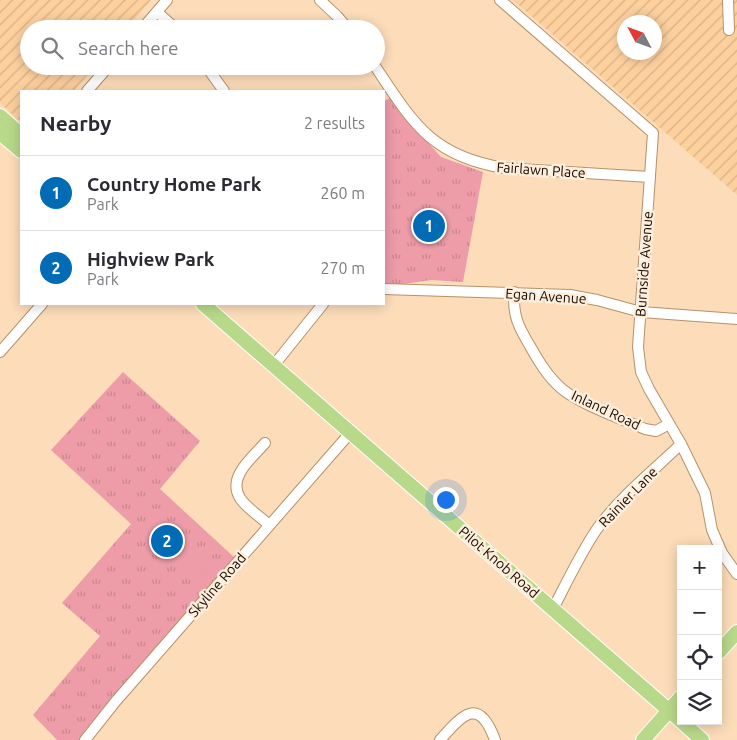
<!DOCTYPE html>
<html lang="en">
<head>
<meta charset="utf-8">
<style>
  body { margin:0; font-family:Ubuntu,sans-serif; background:#f7f7f7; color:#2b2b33 }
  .controls { position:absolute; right:15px; bottom:15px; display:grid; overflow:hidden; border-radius:0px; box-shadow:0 2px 12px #0003 }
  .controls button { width:45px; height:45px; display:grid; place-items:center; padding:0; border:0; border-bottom:1px solid #e1e1e2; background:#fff; color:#2b2b33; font:25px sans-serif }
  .compass { position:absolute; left:617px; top:15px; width:45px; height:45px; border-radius:50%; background:#fff; box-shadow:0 2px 12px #0003; rotate:311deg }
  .you { position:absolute; left:445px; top:499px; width:18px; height:18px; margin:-12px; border:4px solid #fff; border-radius:50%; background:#1a73e8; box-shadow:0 0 0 8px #1a73e833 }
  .badge { display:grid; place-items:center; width:32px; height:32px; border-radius:50%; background:#016bb6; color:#fff; font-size:16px; font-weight:700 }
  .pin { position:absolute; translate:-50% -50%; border:2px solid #fff; box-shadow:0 1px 5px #0006 }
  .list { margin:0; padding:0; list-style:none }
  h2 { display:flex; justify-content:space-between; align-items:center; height:65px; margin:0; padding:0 20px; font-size:21px }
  h2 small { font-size:16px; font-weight:400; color:#7c7c81 }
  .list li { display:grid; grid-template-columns:32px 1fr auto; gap:15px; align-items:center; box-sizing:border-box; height:75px; padding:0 20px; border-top:1px solid #e1e1e2 }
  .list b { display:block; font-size:19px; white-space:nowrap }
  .list p { margin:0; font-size:16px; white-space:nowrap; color:#7c7c81 }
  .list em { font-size:16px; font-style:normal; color:#7c7c81 }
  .icon { flex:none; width:28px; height:28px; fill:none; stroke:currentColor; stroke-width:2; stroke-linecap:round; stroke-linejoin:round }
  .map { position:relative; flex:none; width:737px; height:740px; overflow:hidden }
  .search { position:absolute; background:#fff; box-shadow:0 2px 12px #0003; left:20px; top:20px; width:365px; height:55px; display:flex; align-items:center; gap:12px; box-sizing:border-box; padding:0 18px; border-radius:28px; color:#7c7c81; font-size:19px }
  .panel { position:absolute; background:#fff; box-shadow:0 2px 12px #0003; left:20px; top:90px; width:365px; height:215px; border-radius:0px }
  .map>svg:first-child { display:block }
  .industrial { fill:url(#industrial-furrows); fill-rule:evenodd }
  .park { fill:url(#park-tufts) }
  .garden { fill:#ed9ca8 }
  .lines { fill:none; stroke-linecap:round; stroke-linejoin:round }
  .minor-casing { stroke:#b79168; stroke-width:12 }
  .major-casing { stroke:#fff; stroke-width:16 }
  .minor { stroke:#fff; stroke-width:10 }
  .major { stroke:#b8d989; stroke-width:14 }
  .labels { text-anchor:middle; stroke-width:5; stroke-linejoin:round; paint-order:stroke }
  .street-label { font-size:14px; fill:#160900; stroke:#fdeddb }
</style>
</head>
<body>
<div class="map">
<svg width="737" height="740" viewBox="0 0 737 740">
  <defs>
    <pattern id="industrial-furrows" width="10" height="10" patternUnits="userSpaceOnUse" patternTransform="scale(1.25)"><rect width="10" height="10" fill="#fdd09e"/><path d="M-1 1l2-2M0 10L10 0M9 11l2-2" fill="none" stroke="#d8b186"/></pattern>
    <pattern id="park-tufts" width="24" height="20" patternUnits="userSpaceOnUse" patternTransform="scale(1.25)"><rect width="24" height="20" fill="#ed9ca8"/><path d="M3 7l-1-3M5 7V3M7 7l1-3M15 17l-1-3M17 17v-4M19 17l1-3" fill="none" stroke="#ca858f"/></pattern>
  </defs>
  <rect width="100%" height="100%" fill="#fcdcb9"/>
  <g class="industrial">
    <path d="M0,0H151L126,29H29V66H95L74,91H21V122L0,103Z"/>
    <path d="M513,0H737V196V195ZM624,22H654V52H624Z"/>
  </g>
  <g class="park">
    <path d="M392,97L422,136L441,157L483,172L463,282L431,280L404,284H384V101Z"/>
    <path d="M123,372L200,441L160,489L235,558L86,729L79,740H57L33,715L100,636L62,603L131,524L51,450Z"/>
  </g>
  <path class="garden" d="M176,541L207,568L195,582L164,555Z"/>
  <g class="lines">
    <defs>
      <g id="minor">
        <path d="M320,0L337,16L348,29"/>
        <path d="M500,0L653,133L638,347L641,372L649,389L681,444L705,493L712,530L722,553L737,574"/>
        <path d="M728,0L729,30"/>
        <path d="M157,12L176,29"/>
        <path d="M142,29L167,0"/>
        <path d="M206,66L224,91"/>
        <path d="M375,66C413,123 431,156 504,168L650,177"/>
        <path d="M87,91L109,66"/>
        <path d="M384,289L570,295L597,300L641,312L737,319"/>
        <path d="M514,292C513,316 518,326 530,346C539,362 548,377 562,389C580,404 622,419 645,429L656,431L669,424"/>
        <path d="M0,352L42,304"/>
        <path d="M274,365L323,304"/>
        <path d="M265,443C252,458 227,477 240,498C246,508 261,517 269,525"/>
        <path d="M553,609C567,582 580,554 597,529C620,497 653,471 681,444"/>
        <path d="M85,740L116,701L351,432"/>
        <path d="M440,740C463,714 479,696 495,740"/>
      </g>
      <g id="major">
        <path d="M0,116L21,135"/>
        <path d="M0,133L21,151"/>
        <path d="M203,304L681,721"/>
        <path d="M718,653L737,632"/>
        <path d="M681,721L702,740"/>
        <path d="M643,740L681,697"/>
      </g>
    </defs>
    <use href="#minor" class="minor-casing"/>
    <use href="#major" class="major-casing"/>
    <use href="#minor" class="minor"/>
    <use href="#major" class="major"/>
  </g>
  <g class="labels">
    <g class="street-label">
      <text transform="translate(541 170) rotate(4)" y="5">Fairlawn Place</text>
      <text transform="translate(644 264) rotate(-86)" y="5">Burnside Avenue</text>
      <text transform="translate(546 296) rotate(4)" y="5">Egan Avenue</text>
      <text transform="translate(606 410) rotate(25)" y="5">Inland Road</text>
      <text transform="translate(628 497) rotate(-46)" y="5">Rainier Lane</text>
      <text transform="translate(499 562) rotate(41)" y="5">Pilot Knob Road</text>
      <text transform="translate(217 585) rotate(-49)" y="5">Skyline Road</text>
    </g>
  </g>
</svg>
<div class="controls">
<button>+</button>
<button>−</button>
<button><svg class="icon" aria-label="locate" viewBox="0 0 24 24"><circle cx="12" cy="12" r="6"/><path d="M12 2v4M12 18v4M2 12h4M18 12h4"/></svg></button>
<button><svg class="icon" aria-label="layers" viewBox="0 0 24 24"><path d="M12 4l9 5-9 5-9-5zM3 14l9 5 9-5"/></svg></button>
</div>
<svg class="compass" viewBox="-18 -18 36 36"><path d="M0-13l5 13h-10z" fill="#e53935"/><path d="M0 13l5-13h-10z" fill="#7c7c81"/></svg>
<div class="you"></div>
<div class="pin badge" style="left:429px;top:226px">1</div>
<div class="pin badge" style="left:167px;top:541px">2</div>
<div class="search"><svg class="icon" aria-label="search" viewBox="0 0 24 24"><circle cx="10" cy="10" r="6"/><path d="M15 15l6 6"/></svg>Search here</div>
<section class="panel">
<h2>Nearby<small>2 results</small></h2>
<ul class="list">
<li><span class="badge">1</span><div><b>Country Home Park</b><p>Park</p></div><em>260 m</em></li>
<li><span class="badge">2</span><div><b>Highview Park</b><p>Park</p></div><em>270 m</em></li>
</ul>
</section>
</div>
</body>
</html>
